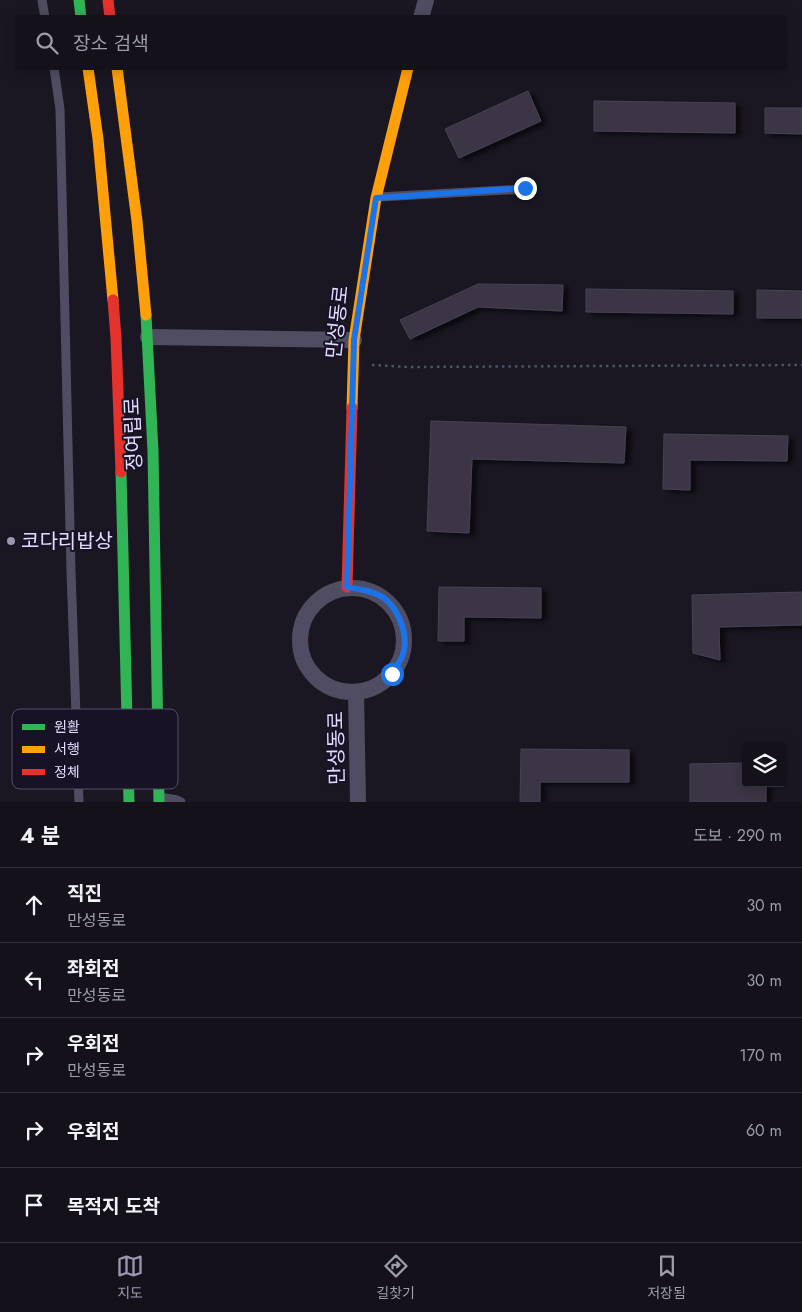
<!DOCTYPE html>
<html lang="ko">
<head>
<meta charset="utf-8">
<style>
  body { margin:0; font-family:Jost,"Noto Sans KR",sans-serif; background:#1d1a23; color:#f1f3f6 }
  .controls { position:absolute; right:15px; bottom:15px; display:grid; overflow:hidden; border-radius:5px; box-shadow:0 2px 12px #0003 }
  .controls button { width:45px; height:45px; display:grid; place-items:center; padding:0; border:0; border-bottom:1px solid #333139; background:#14111a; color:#f1f3f6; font:25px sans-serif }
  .stop { position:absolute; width:15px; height:15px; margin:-11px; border:4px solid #1a73e8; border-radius:50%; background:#fff }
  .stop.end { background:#1a73e8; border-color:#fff; box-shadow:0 1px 5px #0008 }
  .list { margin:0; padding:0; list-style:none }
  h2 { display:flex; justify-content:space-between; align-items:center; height:65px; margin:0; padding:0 20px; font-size:21px }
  h2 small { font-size:16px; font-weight:400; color:#9d9da2 }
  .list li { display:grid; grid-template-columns:32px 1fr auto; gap:15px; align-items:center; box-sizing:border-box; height:75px; padding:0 20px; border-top:1px solid #333139 }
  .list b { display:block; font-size:19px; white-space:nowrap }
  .list p { margin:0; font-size:16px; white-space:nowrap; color:#9d9da2 }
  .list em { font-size:16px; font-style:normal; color:#9d9da2 }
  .icon { flex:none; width:28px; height:28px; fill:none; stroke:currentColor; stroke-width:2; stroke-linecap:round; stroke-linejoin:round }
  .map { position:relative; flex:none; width:802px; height:802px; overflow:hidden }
  .search { position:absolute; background:#14111a; box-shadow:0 2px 12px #0003; left:15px; right:15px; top:15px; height:55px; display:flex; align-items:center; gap:12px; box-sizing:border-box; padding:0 18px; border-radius:5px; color:#9d9da2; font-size:19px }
  .sheet { height:440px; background:#14111a }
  nav { display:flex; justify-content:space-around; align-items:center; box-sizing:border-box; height:70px; border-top:1px solid #333139; background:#14111a; font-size:14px; color:#9d9da2 }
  nav a { display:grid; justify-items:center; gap:2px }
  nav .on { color:#9d96b0 }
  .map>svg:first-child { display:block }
  .building { fill:#3a3544; stroke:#484255; filter:url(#shadow) }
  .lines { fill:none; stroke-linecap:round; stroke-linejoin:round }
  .path { stroke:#4b5463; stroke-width:2.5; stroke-dasharray:2.5 4; stroke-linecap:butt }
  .lane { stroke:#504d62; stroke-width:9 }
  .street { stroke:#504d62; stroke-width:16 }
  .fast { stroke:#30b455; stroke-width:11 }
  .slow { stroke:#ff9f0a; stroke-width:11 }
  .jam { stroke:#e5322d; stroke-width:11 }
  .route { stroke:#1a73e8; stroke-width:6 }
  .poi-dot { fill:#9d96b0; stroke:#181227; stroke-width:2 }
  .labels { text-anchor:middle; stroke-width:4; stroke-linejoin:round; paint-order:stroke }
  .street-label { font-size:20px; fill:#e3dbfc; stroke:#181227 }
  .poi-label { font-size:20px; fill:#e3dbfc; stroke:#181227; text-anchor:start }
  .key { fill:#181227; stroke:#554e67; stroke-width:1 }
  .key-label { font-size:14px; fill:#e3dbfc }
</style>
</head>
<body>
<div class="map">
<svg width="802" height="802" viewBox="0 0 802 802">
  <defs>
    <filter id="shadow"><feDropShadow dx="5.5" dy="3" stdDeviation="2.5" flood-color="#0009"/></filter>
  </defs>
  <rect width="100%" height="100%" fill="#1a1722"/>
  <g class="building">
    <path d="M528,91L541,121L459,158L445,129Z"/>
    <path d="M594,101L735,103V133L594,131Z"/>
    <path d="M765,108H802V134L765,133Z"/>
    <path d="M478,284L563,285L562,311L478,307L410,339L400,320Z"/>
    <path d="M586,289L733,291V314L586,312Z"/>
    <path d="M757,290L802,291V318H757Z"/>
    <path d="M431,421L626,427L624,463L472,459L469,533L427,531Z"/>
    <path d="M664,434L788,436L787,461L690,460V490L663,489Z"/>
    <path d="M439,587L541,588V618L464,617V641H438Z"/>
    <path d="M802,592V625L719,627L720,660L693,653L692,595Z"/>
    <path d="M521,749L629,750V782H540V802H520Z"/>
    <path d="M746,763V783H766V802H690V764Z"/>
  </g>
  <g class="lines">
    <path class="path" d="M372,365L409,367L802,365"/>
    <g class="lane">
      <path d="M42,0L45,18"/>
      <path d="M54,68L60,109L71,571L79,802"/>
      <path d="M379,197L525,189"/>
      <path d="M160,797L177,800L181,802"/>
    </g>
    <g class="street">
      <path d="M421,18L426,0"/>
      <path d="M148,337L354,340"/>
      <circle cx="352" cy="640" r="52"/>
      <path d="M356,693L358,802"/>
    </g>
    <g class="fast">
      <path d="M79,0L81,18"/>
      <path d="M146,315L153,451L159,802"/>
      <path d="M121,472L129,802"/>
    </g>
    <g class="slow">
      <path d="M88,68L98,139L113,300"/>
      <path d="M117,68L137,221L146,315"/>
      <path d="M352,408L354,340L376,198L408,68"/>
    </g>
    <g class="jam">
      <path d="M108,0L110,18"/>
      <path d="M113,300L116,338L121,472"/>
      <path d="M347,587L352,408"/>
    </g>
  </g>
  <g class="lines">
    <path class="route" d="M392,674C395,669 399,663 402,657C410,638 400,611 384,598C373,591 359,589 347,587L354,340L376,198L525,188"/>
  </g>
  <circle class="poi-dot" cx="11" cy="541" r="5"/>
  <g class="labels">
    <g class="street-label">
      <text transform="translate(337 322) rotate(-84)" y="7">만성동로</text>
      <text transform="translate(133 434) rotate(-92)" y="7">정여립로</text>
      <text transform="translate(336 748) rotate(-91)" y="7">만성동로</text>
    </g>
    <g class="poi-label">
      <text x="21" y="548">코다리밥상</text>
    </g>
  </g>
  <rect x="12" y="709" width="166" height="80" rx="8" class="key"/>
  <rect x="22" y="724" width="23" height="6" fill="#30b455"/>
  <rect x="22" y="746" width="23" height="7" fill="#ff9f0a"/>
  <rect x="22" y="769" width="23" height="6" fill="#e5322d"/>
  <g class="key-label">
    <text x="54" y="732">원활</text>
    <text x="54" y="754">서행</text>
    <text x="54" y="777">정체</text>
  </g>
</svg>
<div class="controls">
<button><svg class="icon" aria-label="layers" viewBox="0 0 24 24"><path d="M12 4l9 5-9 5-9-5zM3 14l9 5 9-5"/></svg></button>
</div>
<div class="stop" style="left:392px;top:674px"></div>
<div class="stop end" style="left:525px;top:188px"></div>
<div class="search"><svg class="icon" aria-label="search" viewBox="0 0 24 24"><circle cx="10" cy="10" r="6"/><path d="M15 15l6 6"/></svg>장소 검색</div>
</div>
<section class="sheet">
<h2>4 분<small>도보 · 290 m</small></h2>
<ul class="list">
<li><svg class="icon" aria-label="ahead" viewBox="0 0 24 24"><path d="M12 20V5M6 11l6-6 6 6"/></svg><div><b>직진</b><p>만성동로</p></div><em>30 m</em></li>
<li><svg class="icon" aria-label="left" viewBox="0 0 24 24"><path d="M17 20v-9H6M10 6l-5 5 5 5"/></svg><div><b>좌회전</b><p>만성동로</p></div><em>30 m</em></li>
<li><svg class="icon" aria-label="right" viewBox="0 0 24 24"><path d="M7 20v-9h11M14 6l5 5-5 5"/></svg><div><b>우회전</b><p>만성동로</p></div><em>170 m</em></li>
<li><svg class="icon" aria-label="right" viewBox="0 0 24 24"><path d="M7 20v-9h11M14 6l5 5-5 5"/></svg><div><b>우회전</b></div><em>60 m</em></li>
<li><svg class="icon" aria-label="arrive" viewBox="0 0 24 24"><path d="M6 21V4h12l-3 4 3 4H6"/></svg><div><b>목적지 도착</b></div></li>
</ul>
</section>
<nav>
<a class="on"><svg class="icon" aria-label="map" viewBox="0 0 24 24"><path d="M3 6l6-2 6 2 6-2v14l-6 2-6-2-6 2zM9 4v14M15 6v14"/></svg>지도</a>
<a><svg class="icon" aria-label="directions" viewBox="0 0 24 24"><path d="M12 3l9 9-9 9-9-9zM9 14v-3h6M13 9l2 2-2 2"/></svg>길찾기</a>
<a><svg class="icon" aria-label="saved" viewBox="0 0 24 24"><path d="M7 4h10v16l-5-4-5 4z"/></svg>저장됨</a>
</nav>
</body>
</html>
